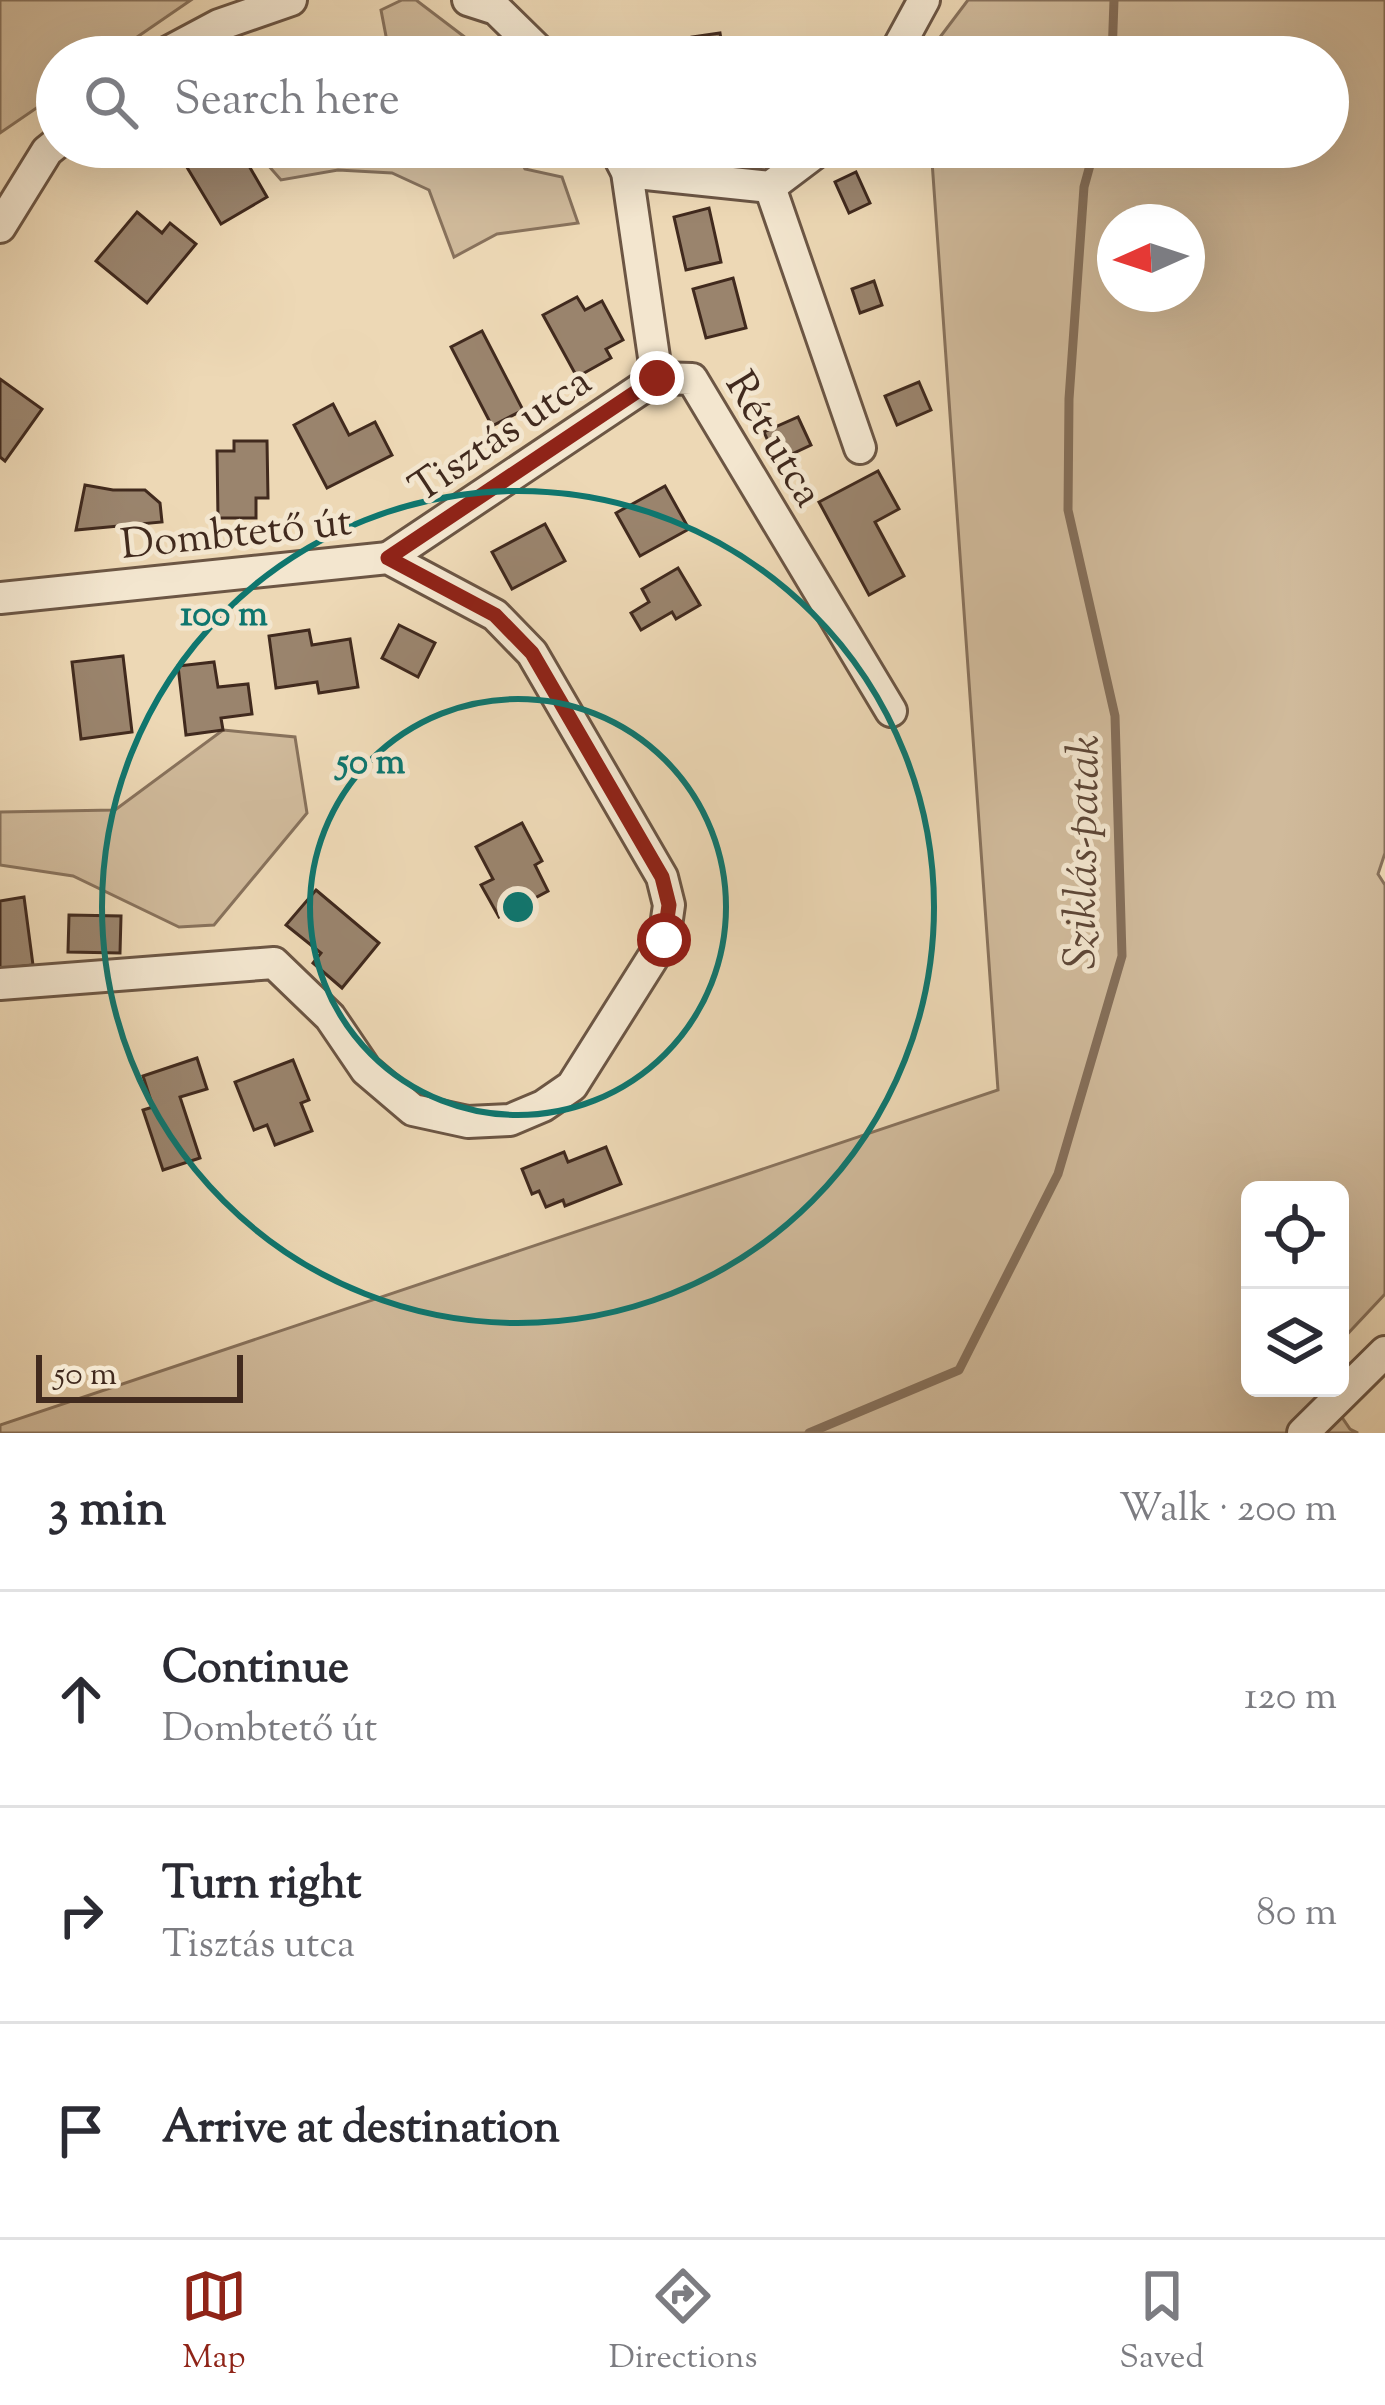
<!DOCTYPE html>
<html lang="en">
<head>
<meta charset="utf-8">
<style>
  body { margin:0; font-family:"Sorts Mill Goudy",serif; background:#f7f7f7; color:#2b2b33 }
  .controls { position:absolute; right:36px; bottom:36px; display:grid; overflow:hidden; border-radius:18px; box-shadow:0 12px 48px #0002 }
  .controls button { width:108px; height:108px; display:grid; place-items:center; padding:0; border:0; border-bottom:3px solid #e1e1e2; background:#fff; color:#2b2b33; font:60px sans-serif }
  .compass { position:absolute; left:1097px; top:204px; width:108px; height:108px; border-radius:50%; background:#fff; box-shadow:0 12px 48px #0002; rotate:267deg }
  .scale { position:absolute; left:36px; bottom:30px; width:207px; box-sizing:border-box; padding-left:12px; border:6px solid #412a1e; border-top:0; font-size:33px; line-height:42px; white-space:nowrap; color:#412a1e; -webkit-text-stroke:9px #f3e6cf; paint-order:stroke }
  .stop { position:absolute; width:36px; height:36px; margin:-27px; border:9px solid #8f2418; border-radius:50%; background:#fff }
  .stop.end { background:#8f2418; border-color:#fff; box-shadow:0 3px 12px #0008 }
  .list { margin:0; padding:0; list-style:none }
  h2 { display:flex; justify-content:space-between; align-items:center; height:156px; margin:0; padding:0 48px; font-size:51px }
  h2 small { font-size:39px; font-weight:400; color:#7c7c81 }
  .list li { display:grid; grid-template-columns:78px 1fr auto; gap:36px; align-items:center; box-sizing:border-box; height:216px; padding:0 48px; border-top:3px solid #e1e1e2 }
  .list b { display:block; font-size:45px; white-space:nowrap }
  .list p { margin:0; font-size:39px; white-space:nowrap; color:#7c7c81 }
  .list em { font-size:39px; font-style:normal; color:#7c7c81 }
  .icon { flex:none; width:66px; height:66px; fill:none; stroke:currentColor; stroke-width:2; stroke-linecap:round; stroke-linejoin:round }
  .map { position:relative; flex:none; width:1385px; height:1433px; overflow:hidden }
  .search { position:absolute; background:#fff; box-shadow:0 12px 48px #0002; left:36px; right:36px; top:36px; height:132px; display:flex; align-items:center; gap:30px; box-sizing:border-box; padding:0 42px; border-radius:66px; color:#7c7c81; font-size:45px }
  .sheet { height:804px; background:#fff }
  nav { display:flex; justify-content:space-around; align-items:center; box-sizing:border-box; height:168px; border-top:3px solid #e1e1e2; background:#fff; font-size:33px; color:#7c7c81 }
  nav a { display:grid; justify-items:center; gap:6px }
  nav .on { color:#8f2418 }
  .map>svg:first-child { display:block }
  .green { fill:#d0ba9b; stroke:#88725c; stroke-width:3; fill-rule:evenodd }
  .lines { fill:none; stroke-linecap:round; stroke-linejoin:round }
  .stream { stroke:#856f5a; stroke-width:9 }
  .building { fill:#9a846d; stroke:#412a1e; stroke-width:3 }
  .street-casing { stroke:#6c5644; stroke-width:36 }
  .street { stroke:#f3e6cf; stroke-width:30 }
  .route { stroke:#8f2418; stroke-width:15 }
  .ring { fill:none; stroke:#0f766e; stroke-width:6 }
  .labels { text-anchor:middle; stroke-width:10; stroke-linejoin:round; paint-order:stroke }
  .street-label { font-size:42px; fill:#412a1e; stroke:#f3e6cf }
  .water-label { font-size:45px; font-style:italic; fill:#5e4737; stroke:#f3e6cf }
  .centre { fill:#0f766e; stroke:#f3e6cf; stroke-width:6 }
  .ring-label { font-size:36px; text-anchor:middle; font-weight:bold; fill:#0f766e; stroke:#f3e6cf; stroke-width:10; stroke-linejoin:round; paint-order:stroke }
</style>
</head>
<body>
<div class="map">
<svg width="1385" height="1433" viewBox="0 0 1385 1433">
  <rect width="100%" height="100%" fill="#edd8b5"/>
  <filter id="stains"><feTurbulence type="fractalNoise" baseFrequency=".00167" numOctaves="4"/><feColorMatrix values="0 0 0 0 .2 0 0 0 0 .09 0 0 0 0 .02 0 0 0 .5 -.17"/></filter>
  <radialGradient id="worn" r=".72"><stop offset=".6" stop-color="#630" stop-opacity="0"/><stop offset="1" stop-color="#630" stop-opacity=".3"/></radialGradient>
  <g class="green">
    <path d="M0,0H191L108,57H57V94L0,133Z"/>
    <path d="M402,0H416L491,57H390L381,10Z"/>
    <path d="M968,0H1385V853L1378,874L1385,885V1294L1340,1342V1190H1250V1388H1322L1350,1429L1358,1433H0V1425L998,1090L931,147H1328V57H925ZM1115,222H1187V294H1115Z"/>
    <path d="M252,147H513L525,169L562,177L578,223L497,234L454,257L429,190L392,173L338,170L281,180Z"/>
    <path d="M223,730L295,737L307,813L214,925L179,927L73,876L0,865V812L115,810Z"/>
  </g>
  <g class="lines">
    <g class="stream">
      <path d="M1112,57L1114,0"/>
      <path d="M809,1433L959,1370L1058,1174L1122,956L1115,716L1068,510L1069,399L1084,187L1095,147"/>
    </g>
  </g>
  <g class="building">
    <path d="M720,33L724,57H695L692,37Z"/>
    <path d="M632,39L652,49L647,57H623Z"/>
    <path d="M786,39L805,57H770Z"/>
    <path d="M214,147H238L267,197L221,224L185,164Z"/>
    <path d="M856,172L870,203L849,213L835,182Z"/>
    <path d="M709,208L721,262L686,270L674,217Z"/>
    <path d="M137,212L162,233L170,223L196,244L147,303L96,261Z"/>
    <path d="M733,278L746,328L706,338L693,289Z"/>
    <path d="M874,281L882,305L860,313L852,289Z"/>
    <path d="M577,297L585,310L602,301L623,340L606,349L611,358L577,377L543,315Z"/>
    <path d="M482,331L523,410L492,426L451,347Z"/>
    <path d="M0,379L42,409L5,461L0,457Z"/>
    <path d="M919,382L931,410L897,425L885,396Z"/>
    <path d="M333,404L349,435L375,422L392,455L327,488L294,425Z"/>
    <path d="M798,417L811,445L777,461L764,432Z"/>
    <path d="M234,441H267L268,498H256V518H218L217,451H234Z"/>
    <path d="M878,471L899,509L875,522L904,576L869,595L819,502Z"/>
    <path d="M85,485L113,490H145L160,503L162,522L76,530Z"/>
    <path d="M665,486L689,529L640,556L616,513Z"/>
    <path d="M545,524L565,561L512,589L492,552Z"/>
    <path d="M678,568L700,605L676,619L672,612L641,630L631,613L649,602L642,589Z"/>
    <path d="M399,625L435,643L418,677L382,658Z"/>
    <path d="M309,630L312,645L350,639L358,687L319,693L317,682L276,688L269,636Z"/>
    <path d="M123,656L132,732L81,739L72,662Z"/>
    <path d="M214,662L218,687L248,684L252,714L221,718L223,730L186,735L178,666Z"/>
    <path d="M522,823L542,861L535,865L548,891L499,917L481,885L493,879L476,847Z"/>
    <path d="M316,890L379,943L342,988L313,963L321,953L286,925Z"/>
    <path d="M24,897L33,965L0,969V901Z"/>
    <path d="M69,915L121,916L120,953L68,952Z"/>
    <path d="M197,1058L207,1089L180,1097L200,1158L163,1170L143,1110L153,1107L143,1076Z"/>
    <path d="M293,1060L309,1100L301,1103L312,1131L275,1145L267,1125L254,1130L235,1082Z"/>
    <path d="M606,1147L621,1184L565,1206L563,1200L546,1207L539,1191L532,1194L522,1169L564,1152L568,1162Z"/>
  </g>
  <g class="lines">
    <defs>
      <g id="street">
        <path d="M468,0L496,9L545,57"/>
        <path d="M159,57L219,25L291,0"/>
        <path d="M893,57L924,0"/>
        <path d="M614,147L627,172L657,378"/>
        <path d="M627,172L770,187L823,147"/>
        <path d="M770,187L860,448"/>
        <path d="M0,227L47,151L57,143"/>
        <path d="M657,378L692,379L891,711"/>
        <path d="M388,558L657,378"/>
        <path d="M0,598L388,558L495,615L532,653L662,877L669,905L664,940L572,1086L543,1106L510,1120L468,1122L413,1110L366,1070L330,1017L274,963L0,984"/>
        <path d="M1303,1433L1385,1352"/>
      </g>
    </defs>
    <use href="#street" class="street-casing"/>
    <use href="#street" class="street"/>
  </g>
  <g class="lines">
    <path class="route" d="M657,378L388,558L495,615L532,653L662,877L669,905L664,940"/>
  </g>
  <g class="ring">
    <circle cx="518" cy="907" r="208"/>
    <circle cx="518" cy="907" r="416"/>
  </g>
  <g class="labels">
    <g class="street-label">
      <text transform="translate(499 433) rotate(-34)" y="15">Tisztás utca</text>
      <text transform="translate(776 438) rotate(59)" y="15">Rét utca</text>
      <text transform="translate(236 531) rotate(-6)" y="15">Dombtető út</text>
    </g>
    <g class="water-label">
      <text transform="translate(1080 852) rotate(-89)" y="16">Sziklás-patak</text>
    </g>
  </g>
  <circle cx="518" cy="907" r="18" class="centre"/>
  <g class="ring-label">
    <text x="224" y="625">100 m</text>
    <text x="371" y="773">50 m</text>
  </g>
  <rect width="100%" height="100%" filter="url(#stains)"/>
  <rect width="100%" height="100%" fill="url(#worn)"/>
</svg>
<div class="controls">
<button><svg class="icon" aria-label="locate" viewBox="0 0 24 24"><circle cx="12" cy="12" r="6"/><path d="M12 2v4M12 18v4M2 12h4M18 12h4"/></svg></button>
<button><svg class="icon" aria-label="layers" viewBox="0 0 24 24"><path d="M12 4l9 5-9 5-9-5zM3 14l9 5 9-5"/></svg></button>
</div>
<svg class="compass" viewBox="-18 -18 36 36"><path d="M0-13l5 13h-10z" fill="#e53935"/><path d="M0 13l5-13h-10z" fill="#7c7c81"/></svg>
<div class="scale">50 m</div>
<div class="stop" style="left:664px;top:940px"></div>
<div class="stop end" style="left:657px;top:378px"></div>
<div class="search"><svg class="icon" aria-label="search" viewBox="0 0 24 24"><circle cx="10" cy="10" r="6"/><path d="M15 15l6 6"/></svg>Search here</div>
</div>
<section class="sheet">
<h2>3 min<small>Walk · 200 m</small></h2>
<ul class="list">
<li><svg class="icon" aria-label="ahead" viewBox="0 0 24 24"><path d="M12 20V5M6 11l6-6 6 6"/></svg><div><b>Continue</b><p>Dombtető út</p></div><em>120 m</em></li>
<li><svg class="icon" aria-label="right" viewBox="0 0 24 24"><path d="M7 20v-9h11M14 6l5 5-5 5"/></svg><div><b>Turn right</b><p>Tisztás utca</p></div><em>80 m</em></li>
<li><svg class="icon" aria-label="arrive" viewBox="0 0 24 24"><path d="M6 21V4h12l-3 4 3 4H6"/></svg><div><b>Arrive at destination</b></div></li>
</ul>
</section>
<nav>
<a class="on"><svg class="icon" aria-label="map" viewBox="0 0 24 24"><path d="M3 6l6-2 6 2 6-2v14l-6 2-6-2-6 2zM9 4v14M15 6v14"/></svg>Map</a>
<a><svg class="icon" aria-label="directions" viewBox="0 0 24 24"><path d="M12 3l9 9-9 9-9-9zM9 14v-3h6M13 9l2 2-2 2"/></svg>Directions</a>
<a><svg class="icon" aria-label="saved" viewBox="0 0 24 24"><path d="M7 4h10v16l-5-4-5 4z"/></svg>Saved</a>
</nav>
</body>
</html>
